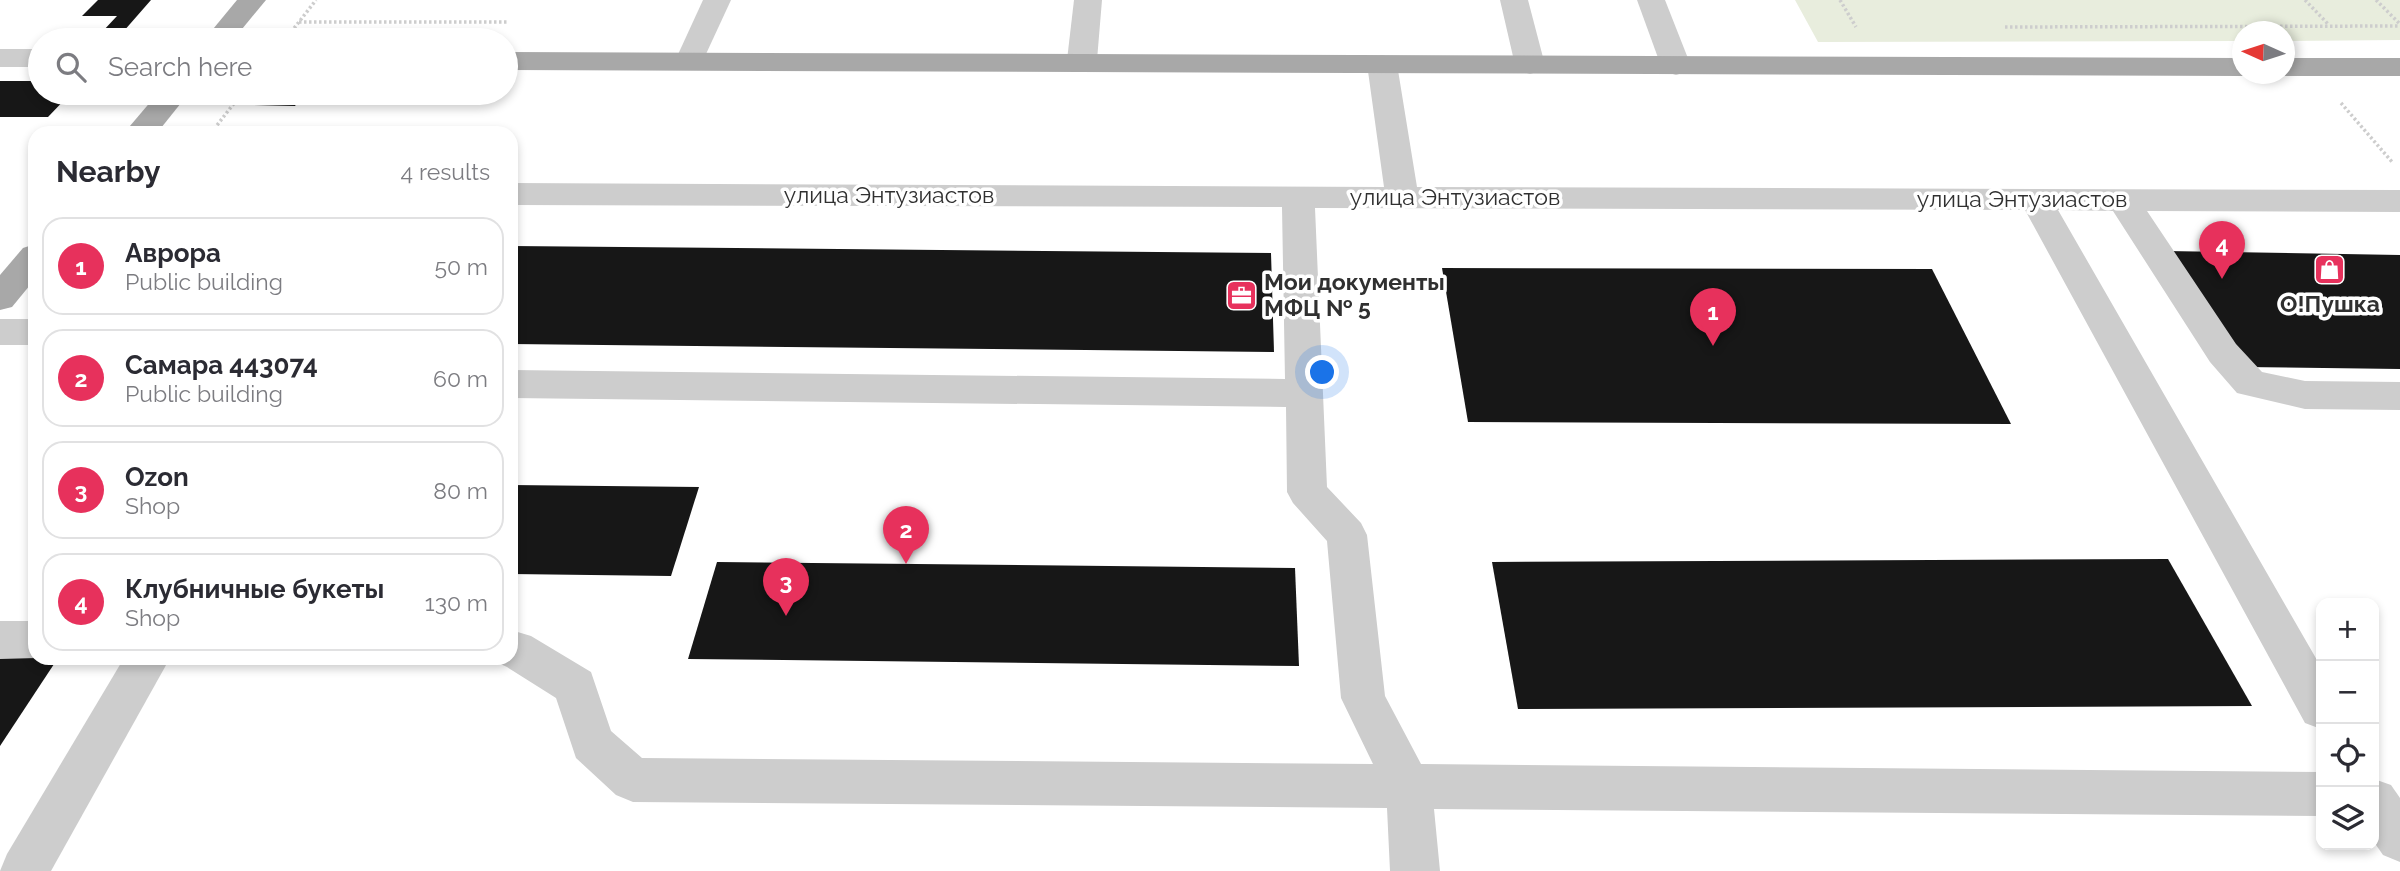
<!DOCTYPE html>
<html lang="en">
<head>
<meta charset="utf-8">
<style>
  body { margin:0; font-family:Raleway,sans-serif; background:#f2f2f3; color:#2b2b33 }
  .controls { position:absolute; right:21px; bottom:21px; display:grid; overflow:hidden; border-radius:14px; box-shadow:0 4px 10px #0003 }
  .controls button { width:63px; height:63px; display:grid; place-items:center; padding:0; border:0; border-bottom:2px solid #e1e1e2; background:#fff; color:#2b2b33; font:35px sans-serif }
  .compass { position:absolute; left:2232px; top:21px; width:63px; height:63px; border-radius:50%; background:#fff; box-shadow:0 4px 10px #0003; rotate:273deg }
  .you { position:absolute; left:1323px; top:373px; width:24px; height:24px; margin:-18px; border:5px solid #fff; border-radius:50%; background:#1a73e8; box-shadow:0 0 0 10px #1a73e833 }
  .badge { display:grid; place-items:center; width:46px; height:46px; border-radius:50%; background:#e7315c; color:#fff; font-size:23px; font-weight:700 }
  .pin { position:absolute; translate:-50% -58px; filter:drop-shadow(0 2px 4px #0008) }
  .pin::after { content:''; position:absolute; top:37px; width:24px; height:21px; background:inherit; clip-path:polygon(0 0,100% 0,50% 100%) }
  .list { margin:0; padding:0; list-style:none }
  h2 { display:flex; justify-content:space-between; align-items:center; height:91px; margin:0; padding:0 28px; font-size:30px }
  h2 small { font-size:23px; font-weight:400; color:#7c7c81 }
  .list li { display:grid; grid-template-columns:46px 1fr auto; gap:21px; align-items:center; box-sizing:border-box; height:98px; margin:0 14px 14px; padding:0 14px; border:2px solid #e1e1e2; border-radius:21px }
  .list b { display:block; font-size:26px; white-space:nowrap }
  .list p { margin:0; font-size:23px; white-space:nowrap; color:#7c7c81 }
  .list em { font-size:23px; font-style:normal; color:#7c7c81 }
  .icon { flex:none; width:38px; height:38px; fill:none; stroke:currentColor; stroke-width:2; stroke-linecap:round; stroke-linejoin:round }
  .map { position:relative; flex:none; width:2400px; height:871px; overflow:hidden }
  .search { position:absolute; background:#fff; box-shadow:0 4px 10px #0003; left:28px; top:28px; width:490px; height:77px; display:flex; align-items:center; gap:18px; box-sizing:border-box; padding:0 24px; border-radius:38px; color:#7c7c81; font-size:26px }
  .panel { position:absolute; background:#fff; box-shadow:0 4px 10px #0003; left:28px; top:126px; width:490px; height:539px; border-radius:21px }
  .map>svg:first-child { display:block }
  .green { fill:#e8eddd }
  .building { fill:#171717 }
  .lines { fill:none; stroke-linecap:round; stroke-linejoin:round }
  .path { stroke:#cdcdcd; stroke-width:3.5; stroke-dasharray:2.5 2.5; stroke-linecap:butt }
  .minor { fill:#cdcdcd; fill-rule:evenodd }
  .major { fill:#a8a8a8; fill-rule:evenodd }
  .labels { text-anchor:middle; stroke-width:7; stroke-linejoin:round; paint-order:stroke }
  .street-label { font-size:23px; fill:#303030; stroke:#fff }
  .poi-label { font-size:23px; font-weight:bold; fill:#303030; stroke:#fff; text-anchor:start }
</style>
</head>
<body>
<div class="map">
<svg width="2400" height="871" viewBox="0 0 2400 871">
  <rect width="100%" height="100%" fill="#fff"/>
  <path class="green" d="M1795,0H2400V40L2285,41L2284,32H2242V41L1818,42Z"/>
  <g class="building">
    <path d="M98,0H151L123,32H102L117,16H82Z"/>
    <path d="M0,81H40V93H71L48,117H0Z"/>
    <path d="M261,93H304L295,106L251,105Z"/>
    <path d="M511,246L1271,253L1274,352L511,344Z"/>
    <path d="M2166,251L2400,255V369L2243,367Z"/>
    <path d="M1442,268L1932,269L2011,424L1468,422Z"/>
    <path d="M511,485L699,487L671,576L511,574Z"/>
    <path d="M2168,559L2252,706L1518,709L1492,562Z"/>
    <path d="M717,562L1295,568L1299,666L688,659Z"/>
    <path d="M0,654L58,658L0,746Z"/>
  </g>
  <g class="lines">
    <g class="path">
      <path d="M1840,0L1856,27"/>
      <path d="M2305,0L2329,25"/>
      <path d="M2376,0L2400,24"/>
      <path d="M299,22H509"/>
      <path d="M2005,27L2400,26"/>
      <path d="M285,40L316,0"/>
      <path d="M2341,103L2393,163"/>
      <path d="M211,133L242,93"/>
    </g>
    <g class="minor">
      <path d="M703,0H731L700,67L690,70L680,67L675,61Z"/>
      <path d="M1074,0H1102L1097,60L1092,66L1082,69L1072,66L1067,60Z"/>
      <path d="M1500,0H1528L1545,65L1540,71L1530,74L1520,71L1515,65Z"/>
      <path d="M1637,0H1665L1691,66L1686,72L1676,75L1666,72L1661,66Z"/>
      <rect x="0" y="49" width="40" height="18"/>
      <path d="M1382,55L1392,58L1397,64L1417,187L2400,190V212L2147,211L2236,344L2262,372L2305,381L2400,382V410L2305,409L2237,393L2210,362L2113,211L2058,210L2321,667V729L2305,723L2025,210L1315,208L1327,487L1361,523L1367,535L1385,696L1421,764L2321,772V816L1434,809L1440,871H1390L1387,808L633,802L616,795L576,758L556,698L507,667L496,662L493,658H511V630L531,636L591,672L611,731L642,758L1373,764L1341,698L1327,541L1293,503L1287,492L1286,407L511,398V370L1285,379L1282,207L511,205V183L1384,187L1367,64L1372,58Z"/>
      <rect x="0" y="319" width="35" height="26"/>
      <path d="M0,621H35V658H37L0,659Z"/>
      <path d="M124,658H170L51,871H0L7,854Z"/>
      <path d="M2374,779L2391,785L2400,798V862L2383,855L2374,842Z"/>
    </g>
    <g class="major">
      <path d="M237,0H266L233,40H204Z"/>
      <path d="M506,52L2242,58V74H2251L2242,76L506,70Z"/>
      <path d="M2284,58H2400V76H2284L2275,74H2284Z"/>
      <path d="M158,93H189L157,133H124Z"/>
      <path d="M35,244V279L12,307L0,310V275L23,248Z"/>
    </g>
  </g>
  <defs>
    <symbol id="shop-square" viewBox="-11 -11 22 22"><rect x="-9" y="-9" width="18" height="18" rx="4" fill="#e7315c" stroke="#fff"/><path d="M-5-2.5h2.3a2.7 3.5 0 0 1 5.4 0H5L5.5 6h-11ZM-1.5-2.5h3a1.5 2.3 0 0 0-3 0Z" fill="#fff"/></symbol>
    <symbol id="office-square" viewBox="-11 -11 22 22"><rect x="-9" y="-9" width="18" height="18" rx="4" fill="#e7315c" stroke="#fff"/><path d="M-6-3h4V-5.5h4V-3h4V5H-6ZM-1-4.5V-3h2v-1.5ZM-6 0V1H6V0Z" fill="#fff"/></symbol>
  </defs>
  <g fill-rule="evenodd">
    <use href="#shop-square" x="2312" y="252" width="35" height="35"/>
    <use href="#office-square" x="1224" y="278" width="35" height="35"/>
  </g>
  <g class="labels">
    <g class="street-label">
      <text x="889" y="203">улица Энтузиастов</text>
      <text x="1455" y="205">улица Энтузиастов</text>
      <text x="2022" y="207">улица Энтузиастов</text>
    </g>
    <g class="poi-label">
      <text x="1264" y="290">Мои документы<tspan x="1264" dy="26">МФЦ № 5</tspan></text>
      <text x="2330" y="312" text-anchor="middle">О!Пушка</text>
    </g>
  </g>
</svg>
<div class="controls">
<button>+</button>
<button>−</button>
<button><svg class="icon" aria-label="locate" viewBox="0 0 24 24"><circle cx="12" cy="12" r="6"/><path d="M12 2v4M12 18v4M2 12h4M18 12h4"/></svg></button>
<button><svg class="icon" aria-label="layers" viewBox="0 0 24 24"><path d="M12 4l9 5-9 5-9-5zM3 14l9 5 9-5"/></svg></button>
</div>
<svg class="compass" viewBox="-18 -18 36 36"><path d="M0-13l5 13h-10z" fill="#e53935"/><path d="M0 13l5-13h-10z" fill="#7c7c81"/></svg>
<div class="you"></div>
<div class="pin badge" style="left:1713px;top:346px">1</div>
<div class="pin badge" style="left:906px;top:564px">2</div>
<div class="pin badge" style="left:786px;top:616px">3</div>
<div class="pin badge" style="left:2222px;top:279px">4</div>
<div class="search"><svg class="icon" aria-label="search" viewBox="0 0 24 24"><circle cx="10" cy="10" r="6"/><path d="M15 15l6 6"/></svg>Search here</div>
<section class="panel">
<h2>Nearby<small>4 results</small></h2>
<ul class="list">
<li><span class="badge">1</span><div><b>Аврора</b><p>Public building</p></div><em>50 m</em></li>
<li><span class="badge">2</span><div><b>Самара 443074</b><p>Public building</p></div><em>60 m</em></li>
<li><span class="badge">3</span><div><b>Ozon</b><p>Shop</p></div><em>80 m</em></li>
<li><span class="badge">4</span><div><b>Клубничные букеты</b><p>Shop</p></div><em>130 m</em></li>
</ul>
</section>
</div>
</body>
</html>
